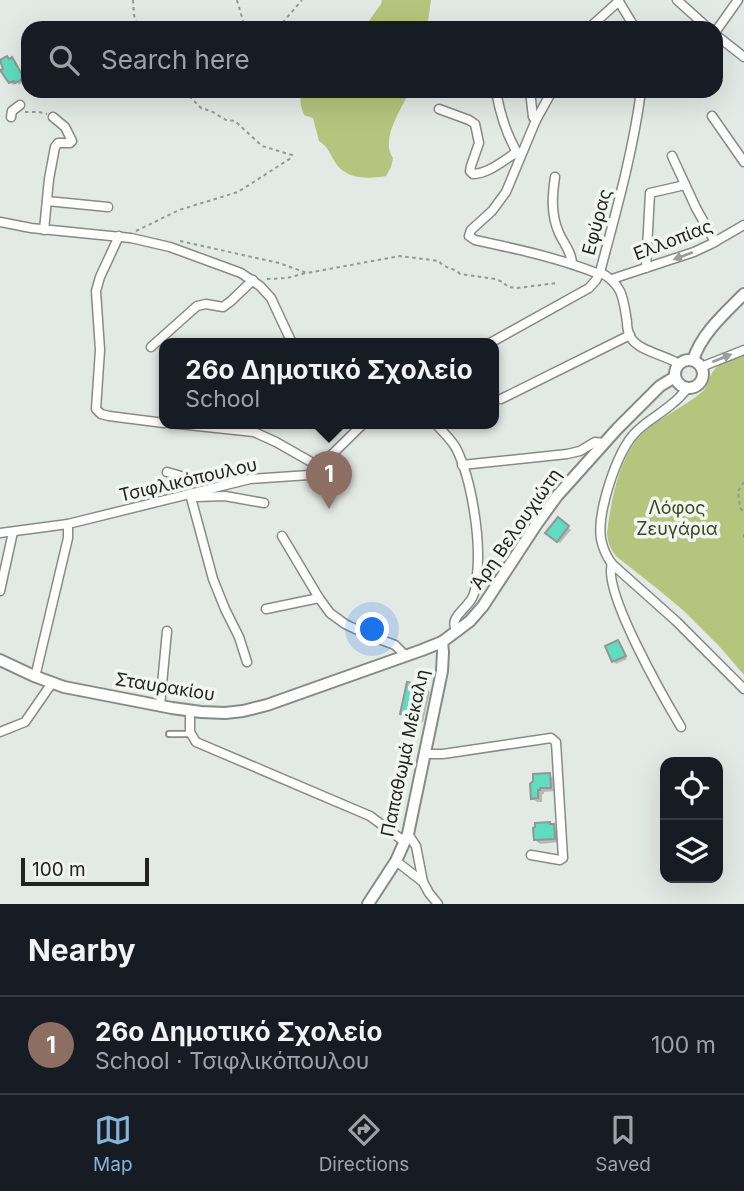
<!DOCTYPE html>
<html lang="en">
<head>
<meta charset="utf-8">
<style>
  body { margin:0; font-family:Inter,sans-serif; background:#242831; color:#f1f3f6 }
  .controls { position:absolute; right:21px; bottom:21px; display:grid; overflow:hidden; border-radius:14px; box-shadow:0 7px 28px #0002 }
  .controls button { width:63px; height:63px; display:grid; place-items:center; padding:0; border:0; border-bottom:2px solid #363941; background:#171b24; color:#f1f3f6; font:35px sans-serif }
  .scale { position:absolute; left:21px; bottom:18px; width:128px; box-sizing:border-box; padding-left:7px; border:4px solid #212322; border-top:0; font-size:19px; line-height:24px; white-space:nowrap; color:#212322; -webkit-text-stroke:5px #f1f6f2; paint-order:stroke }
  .you { position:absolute; left:373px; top:630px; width:24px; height:24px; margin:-18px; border:5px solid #fff; border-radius:50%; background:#1a73e8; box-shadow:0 0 0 10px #1a73e833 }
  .badge { display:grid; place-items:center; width:46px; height:46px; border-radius:50%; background:#85b4d8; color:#fff; font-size:23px; font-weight:700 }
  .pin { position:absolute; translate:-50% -58px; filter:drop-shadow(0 2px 4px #0008) }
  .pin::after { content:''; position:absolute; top:37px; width:24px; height:21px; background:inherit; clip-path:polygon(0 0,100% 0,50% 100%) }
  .popup { position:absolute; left:159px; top:338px; width:340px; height:91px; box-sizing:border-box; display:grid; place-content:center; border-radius:14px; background:#171b24; filter:drop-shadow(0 2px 5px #0005); font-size:23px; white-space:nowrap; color:#9ea1a6 }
  .popup b { font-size:26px; color:#f1f3f6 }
  .popup::after { content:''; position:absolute; left:50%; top:100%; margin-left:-14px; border:14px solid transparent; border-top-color:#171b24 }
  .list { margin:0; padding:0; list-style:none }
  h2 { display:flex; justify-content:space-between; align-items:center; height:91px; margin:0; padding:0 28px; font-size:30px }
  h2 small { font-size:23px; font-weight:400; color:#9ea1a6 }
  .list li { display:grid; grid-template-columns:46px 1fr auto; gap:21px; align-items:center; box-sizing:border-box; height:98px; padding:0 28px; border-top:2px solid #363941 }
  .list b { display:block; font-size:26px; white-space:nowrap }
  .list p { margin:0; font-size:23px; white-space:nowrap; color:#9ea1a6 }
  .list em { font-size:23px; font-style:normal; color:#9ea1a6 }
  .icon { flex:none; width:38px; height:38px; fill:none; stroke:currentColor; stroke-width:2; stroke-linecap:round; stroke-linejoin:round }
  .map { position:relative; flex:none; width:744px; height:904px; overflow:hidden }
  .search { position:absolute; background:#171b24; box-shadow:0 7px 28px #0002; left:21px; right:21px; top:21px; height:77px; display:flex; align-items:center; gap:18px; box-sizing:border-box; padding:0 24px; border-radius:21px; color:#9ea1a6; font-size:26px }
  .sheet { height:189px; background:#171b24 }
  nav { display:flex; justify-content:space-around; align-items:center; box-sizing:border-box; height:98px; border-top:2px solid #363941; background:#171b24; font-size:19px; color:#9ea1a6 }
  nav a { display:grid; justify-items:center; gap:4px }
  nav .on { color:#85b4d8 }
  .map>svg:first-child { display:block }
  .green { fill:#b6c57e }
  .shadow { fill:#0003 }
  .building { fill:#5edebf; stroke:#929796; stroke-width:2 }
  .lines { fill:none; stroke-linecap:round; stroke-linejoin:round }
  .lane-casing { stroke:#878b88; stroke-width:8 }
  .street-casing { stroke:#878b88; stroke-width:11 }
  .secondary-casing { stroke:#878b88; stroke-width:14 }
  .path { stroke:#959996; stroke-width:2; stroke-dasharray:3.5 3.5; stroke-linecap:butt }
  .lane { stroke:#fff; stroke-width:4.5 }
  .street { stroke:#fff; stroke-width:8 }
  .secondary { stroke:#fff; stroke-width:10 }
  .oneway { fill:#9b9c9c }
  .labels { text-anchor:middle; stroke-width:7; stroke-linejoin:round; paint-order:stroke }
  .street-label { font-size:18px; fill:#212322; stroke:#f1f6f2 }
  .park-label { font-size:18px; fill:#3e451e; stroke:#f1f6f2 }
</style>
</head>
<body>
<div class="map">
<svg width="744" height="904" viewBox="0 0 744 904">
  <rect width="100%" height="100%" fill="#e3e9e5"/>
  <g class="green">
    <path d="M382,0H431L427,28H364L381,4Z"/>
    <path d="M303,91H410C401,109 380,140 393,158L391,167L386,176C368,179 346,180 335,162C328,151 330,149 319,141L313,118L304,115L301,106L300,94Z"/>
    <path d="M744,354V675L719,646L684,611L659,590L617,557C610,549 608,543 607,533C611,502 619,454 644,432C661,417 684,407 702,392C708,387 708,380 712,373C718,362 733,358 744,354Z"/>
  </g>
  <g class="shadow">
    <path d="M14,62L25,81L19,85L17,82L13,85L7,79Z"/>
    <path d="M558,519L571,530L560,543L547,533Z"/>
    <path d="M618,642L627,659L616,664L613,661Z"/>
    <path d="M425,688L430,692L423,722L406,718L402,714Z"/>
    <path d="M550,775L554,779L555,791L544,792V794H542V802H537L532,798V785Z"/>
    <path d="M554,826L558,830L559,842L540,844L535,840Z"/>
  </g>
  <g class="building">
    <path d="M7,56L9,59L12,57L24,78L15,83L14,81L9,83L0,70L3,69L0,60Z"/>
    <path d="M558,517L569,526L557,542L545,533Z"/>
    <path d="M618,640L626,656L612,662L605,646Z"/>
    <path d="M407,682L426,686L419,719L400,714Z"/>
    <path d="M550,773L551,788H540V790H538V798L531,799L530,784L533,781V774Z"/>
    <path d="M550,822V824H554L555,839L534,840L533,828L535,827V823Z"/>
  </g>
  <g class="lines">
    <defs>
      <path id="lane" d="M169,734H191"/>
      <g id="street">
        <path d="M618,0L635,28"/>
        <path d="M677,0L708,28"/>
        <path d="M589,28L619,1"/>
        <path d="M716,31L738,0"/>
        <path d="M716,35L744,57"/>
        <path d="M496,91C500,114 506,134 518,154"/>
        <path d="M530,91L533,117L536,120"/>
        <path d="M552,91L536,120L506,192L492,211L471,230L469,236L475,240C517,249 559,258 599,274"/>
        <path d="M439,109L469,120L475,124L479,143L471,166L470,171L473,174C488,174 504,160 517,152"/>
        <path d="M712,116L744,162"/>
        <path d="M11,117L12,111L20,105"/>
        <path d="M672,156L696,208L715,242"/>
        <path d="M555,177C552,197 551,215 559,233C564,244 572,253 572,264"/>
        <path d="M47,201L108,207"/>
        <path d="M0,222L31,228L131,238L170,247L241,273L260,286L271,298L292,343"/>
        <path d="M44,230L49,179L55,147L58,143H70L72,141L65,127L53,117"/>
        <path d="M119,236L100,277L96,291L100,350L96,409L101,414L109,416L164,423"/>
        <path d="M646,268L650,193L685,185"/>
        <path d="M600,272C623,285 623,297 627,322C627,327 628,333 631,338C639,351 665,355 679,364"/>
        <path d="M612,279L694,252L711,244L744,225"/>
        <path d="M490,343L589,288L596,280L600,272C616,212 633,152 641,91"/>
        <path d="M151,347L197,306L206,304L223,307L231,301L253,280"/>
        <path d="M701,367L744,350"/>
        <path d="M688,388C683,393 679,399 673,403C661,414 646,421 635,433C616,453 597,513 601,539C603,549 606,556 612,564L676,621L744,689"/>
        <path d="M501,399L630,335"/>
        <path d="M169,423L254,432L276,442L320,467"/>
        <path d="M435,423C442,431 451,439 456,448C472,480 481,540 477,575C476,582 476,590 473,596C468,609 447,617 457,632"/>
        <path d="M462,465L567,454L580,451L595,442L603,443"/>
        <path d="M167,472L195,480L240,477"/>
        <path d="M190,494L213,579L225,609L239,637L247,662"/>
        <path d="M190,494L196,497L225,496L264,503"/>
        <path d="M0,533L68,524L250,479L309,475L315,471L364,423"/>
        <path d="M282,536L319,598L330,613L345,624L368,635L395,645L406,656"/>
        <path d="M612,564C602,591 665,700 681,727"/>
        <path d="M0,591L13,532"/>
        <path d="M266,609L319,598"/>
        <path d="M35,677L68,538V524"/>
        <path d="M160,706L167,631"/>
        <path d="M190,711V732L196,742L370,816L405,842"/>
        <path d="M0,732L25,722L52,683"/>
        <path d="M424,754H443L551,738L556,742L563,858L560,860L531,855"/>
        <path d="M408,834L416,846L423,882"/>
        <path d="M396,861L423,882L429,893L438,904"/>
      </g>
      <g id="secondary">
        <circle cx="689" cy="374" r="14"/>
        <path d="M693,360C702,333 724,314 744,294"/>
        <path d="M0,660L34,676L64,687L172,708L201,712L225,713L243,711L267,705L422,650L442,642L470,621L483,606L536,525L557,496L617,429L660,386L675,377"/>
        <path d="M368,904L396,861L408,834L442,671L443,652L442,642"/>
      </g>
    </defs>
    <use href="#lane" class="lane-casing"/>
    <use href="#street" class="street-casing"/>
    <use href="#secondary" class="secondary-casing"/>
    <g class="path">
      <path d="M133,0L134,15L138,28"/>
      <path d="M237,0L245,28"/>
      <path d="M278,28L302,0"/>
      <path d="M25,112H39L47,114"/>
      <path d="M136,231L179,210L238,192L291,158L292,155L262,146L235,121L226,120L211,111L201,108L184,91"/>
      <path d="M180,241L279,263L307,273L400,256L439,261C444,269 454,267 460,274L495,279L503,282L508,287L517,288L557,283"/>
      <path d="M267,279L287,278L306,273"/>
      <path d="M744,482L738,491L740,508L744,512"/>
      <path d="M744,534V540"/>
    </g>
    <use href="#lane" class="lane"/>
    <use href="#street" class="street"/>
    <use href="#secondary" class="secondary"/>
  </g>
  <defs><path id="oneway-solid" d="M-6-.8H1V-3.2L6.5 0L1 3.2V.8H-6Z" transform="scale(1.75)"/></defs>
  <g class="oneway">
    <use href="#oneway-solid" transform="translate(683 256) rotate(159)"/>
    <use href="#oneway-solid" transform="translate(722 358) rotate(-22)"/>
  </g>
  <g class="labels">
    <g class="street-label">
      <text transform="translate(597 222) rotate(-75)" y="6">Εφύρας</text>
      <text transform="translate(673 240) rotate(-21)" y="6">Ελλοπίας</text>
      <text transform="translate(188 480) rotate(-13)" y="6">Τσιφλικόπουλου</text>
      <text transform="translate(516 529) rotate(-55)" y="6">Άρη Βελουχιώτη</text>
      <text transform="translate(165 687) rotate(9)" y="6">Σταυρακίου</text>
      <text transform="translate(405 753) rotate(-78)" y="6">Παπαθωμά Μέκαλη</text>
    </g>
    <g class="park-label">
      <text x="677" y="514">Λόφος<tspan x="677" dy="21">Ζευγάρια</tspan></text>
    </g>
  </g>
</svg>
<div class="controls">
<button><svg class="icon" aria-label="locate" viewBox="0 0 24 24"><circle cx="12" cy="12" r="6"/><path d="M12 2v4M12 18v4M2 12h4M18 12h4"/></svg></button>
<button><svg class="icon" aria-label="layers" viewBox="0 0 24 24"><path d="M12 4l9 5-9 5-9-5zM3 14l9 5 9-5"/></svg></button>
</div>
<div class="scale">100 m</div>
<div class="you"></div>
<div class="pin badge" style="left:329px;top:509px;background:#8d6e63">1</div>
<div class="popup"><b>26ο Δημοτικό Σχολείο</b>School</div>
<div class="search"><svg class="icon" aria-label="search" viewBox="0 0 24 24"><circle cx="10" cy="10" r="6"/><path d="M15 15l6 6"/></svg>Search here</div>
</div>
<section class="sheet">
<h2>Nearby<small></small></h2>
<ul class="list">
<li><span class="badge" style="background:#8d6e63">1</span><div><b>26ο Δημοτικό Σχολείο</b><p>School · Τσιφλικόπουλου</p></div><em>100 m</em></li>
</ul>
</section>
<nav>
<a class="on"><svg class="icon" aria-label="map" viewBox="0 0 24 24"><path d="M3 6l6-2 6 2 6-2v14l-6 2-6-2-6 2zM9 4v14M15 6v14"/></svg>Map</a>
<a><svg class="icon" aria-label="directions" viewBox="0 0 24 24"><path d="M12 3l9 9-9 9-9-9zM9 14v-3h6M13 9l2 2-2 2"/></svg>Directions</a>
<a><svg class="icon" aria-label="saved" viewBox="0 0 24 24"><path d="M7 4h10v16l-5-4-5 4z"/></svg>Saved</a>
</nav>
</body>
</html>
